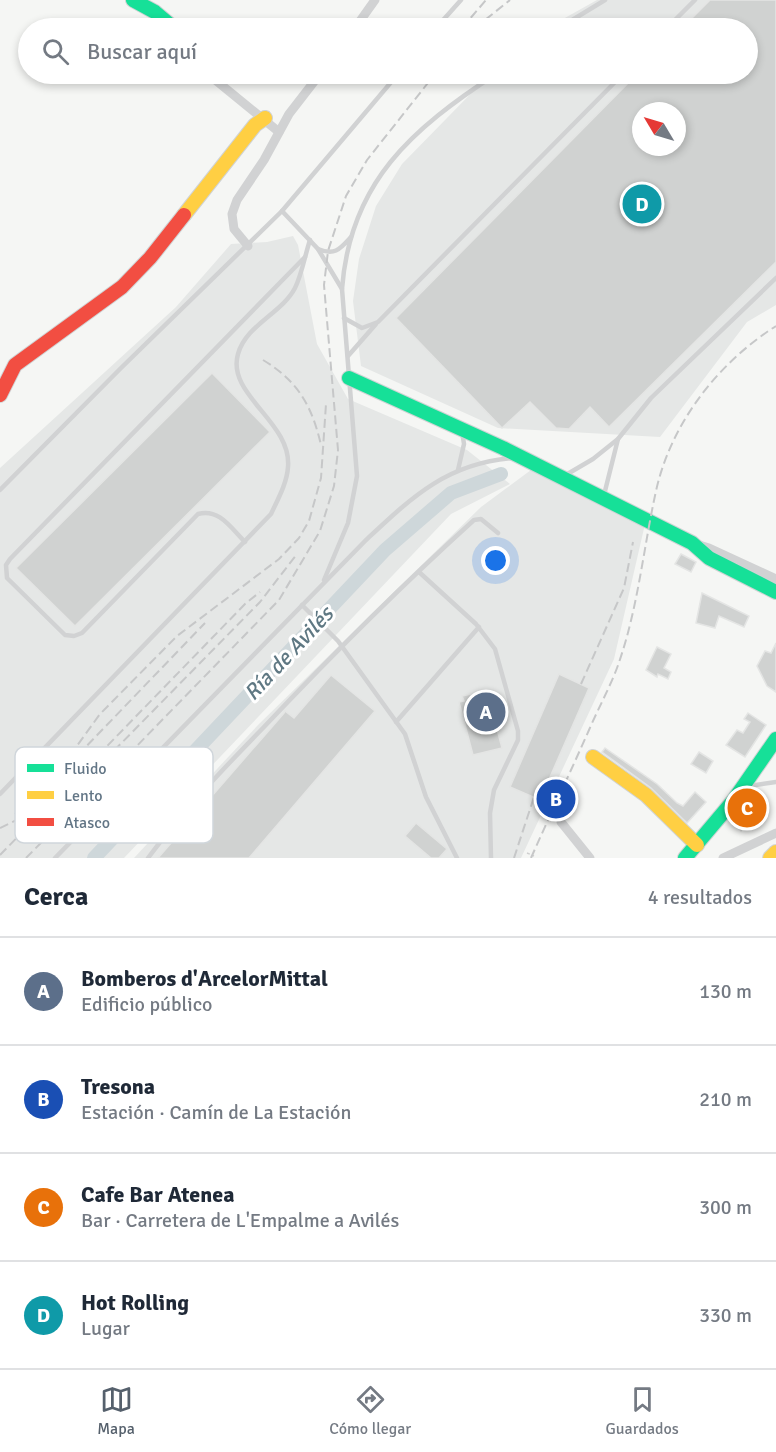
<!DOCTYPE html>
<html lang="es">
<head>
<meta charset="utf-8">
<style>
  body { margin:0; font-family:Signika,sans-serif; background:#f2f2f3; color:#1f2937 }
  .compass { position:absolute; left:632px; top:102px; width:54px; height:54px; border-radius:50%; background:#fff; box-shadow:0 3px 9px #0003; rotate:308deg }
  .you { position:absolute; left:496px; top:561px; width:21px; height:21px; margin:-15px; border:4px solid #fff; border-radius:50%; background:#1a73e8; box-shadow:0 0 0 9px #1a73e833 }
  .badge { display:grid; place-items:center; width:39px; height:39px; border-radius:50%; background:#55606c; color:#fff; font-size:20px; font-weight:700 }
  .pin { position:absolute; translate:-50% -50%; border:3px solid #fff; box-shadow:0 2px 6px #0006 }
  .list { margin:0; padding:0; list-style:none }
  h2 { display:flex; justify-content:space-between; align-items:center; height:78px; margin:0; padding:0 24px; font-size:26px }
  h2 small { font-size:20px; font-weight:400; color:#747a83 }
  .list li { display:grid; grid-template-columns:39px 1fr auto; gap:18px; align-items:center; box-sizing:border-box; height:108px; padding:0 24px; border-top:2px solid #e0e1e3 }
  .list b { display:block; font-size:22px; white-space:nowrap }
  .list p { margin:0; font-size:20px; white-space:nowrap; color:#747a83 }
  .list em { font-size:20px; font-style:normal; color:#747a83 }
  .icon { flex:none; width:33px; height:33px; fill:none; stroke:currentColor; stroke-width:2; stroke-linecap:round; stroke-linejoin:round }
  .map { position:relative; flex:none; width:776px; height:858px; overflow:hidden }
  .search { position:absolute; background:#fff; box-shadow:0 3px 9px #0003; left:18px; right:18px; top:18px; height:66px; display:flex; align-items:center; gap:15px; box-sizing:border-box; padding:0 21px; border-radius:33px; color:#747a83; font-size:22px }
  .sheet { height:510px; background:#fff }
  nav { display:flex; justify-content:space-around; align-items:center; box-sizing:border-box; height:84px; border-top:2px solid #e0e1e3; background:#fff; font-size:16px; color:#747a83 }
  nav a { display:grid; justify-items:center; gap:3px }
  nav .on { color:#55606c }
  .map>svg:first-child { display:block }
  .built { fill:#e5e7e6; fill-rule:evenodd }
  .lines { fill:none; stroke-linecap:round; stroke-linejoin:round }
  .river { stroke:#ced7da; stroke-width:14 }
  .building { fill:#d0d2d1; stroke:#e4e5e4; stroke-width:1.5; fill-rule:evenodd }
  .fast-casing { stroke:#d0d3d4; stroke-width:16 }
  .slow-casing { stroke:#d0d3d4; stroke-width:16 }
  .jam-casing { stroke:#d0d3d4; stroke-width:16 }
  .path { stroke:#cfcfcf; stroke-width:1.5; stroke-dasharray:3 3; stroke-linecap:butt }
  .lane { stroke:#d1d2d3; stroke-width:4.5 }
  .street { stroke:#d1d2d3; stroke-width:9 }
  .fast { stroke:#16e098; stroke-width:14 }
  .slow { stroke:#ffcf43; stroke-width:14 }
  .jam { stroke:#f24e42; stroke-width:14 }
  .rail { stroke:#c6c7c8; stroke-width:2; stroke-dasharray:9 4.5; stroke-linecap:butt }
  .labels { text-anchor:middle; stroke-width:6; stroke-linejoin:round; paint-order:stroke }
  .water-label { font-size:22px; font-style:italic; fill:#5f7883; stroke:#fff }
  .key { fill:#fff; stroke:#d0d6db; stroke-width:1.5 }
  .key-label { font-size:16px; fill:#637686 }
</style>
</head>
<body>
<div class="map">
<svg width="776" height="858" viewBox="0 0 776 858">
  <rect width="100%" height="100%" fill="#f5f6f4"/>
  <g class="built">
    <path d="M597,0H776V305L747,322L660,437L498,428L361,366L353,301L359,259L376,206L402,164L490,74H748V28H547ZM641,111H677V147H641Z"/>
    <path d="M293,236L298,245L317,344L348,399L467,450L510,484L451,514L124,858H0V468L176,307L231,244L267,242Z"/>
    <path d="M531,470L645,524L614,659L521,858H134L258,725L481,507Z"/>
  </g>
  <g class="lines">
    <path class="river" d="M94,858L385,550L451,493L501,474"/>
  </g>
  <g class="building">
    <path d="M710,0H776V262L609,427L590,407L569,429L556,428L530,402L502,428L396,318L637,74H747V28H682ZM641,111H677V147H641Z"/>
    <path d="M212,373L270,432L75,626L16,568Z"/>
    <path d="M681,554L696,562L691,572L675,564Z"/>
    <path d="M702,593L749,616L744,627L719,616L715,628L696,623Z"/>
    <path d="M776,643V692L767,686L757,666L765,651L771,653Z"/>
    <path d="M657,647L671,654L664,668L671,672L668,679L658,674L657,677L646,670Z"/>
    <path d="M559,674L589,688L540,800L510,787Z"/>
    <path d="M331,675L375,711L249,858H158L284,713L285,711L294,718Z"/>
    <path d="M471,694L472,699L488,695L502,748L473,755L459,702L464,701L462,696Z"/>
    <path d="M748,713L766,725L745,757L726,745L737,730L743,733L750,722L744,719Z"/>
    <path d="M605,748L657,784L677,803L683,806L695,792L706,802L687,823L651,788L602,752Z"/>
    <path d="M699,752L713,761L706,773L691,764Z"/>
    <path d="M748,801L759,812L741,831L731,820Z"/>
    <path d="M416,823L447,849L439,858H431L405,836Z"/>
  </g>
  <g class="lines">
    <defs>
      <g id="fast">
        <path d="M133,0L155,12L174,28"/>
        <path d="M349,378L503,448L692,543L709,558L776,592"/>
        <path d="M685,858L733,801L776,739"/>
      </g>
      <g id="slow">
        <path d="M184,215L255,125L265,118"/>
        <path d="M593,757L646,795L697,845"/>
        <path d="M770,858L776,852"/>
      </g>
      <path id="jam" d="M0,395L15,365L122,287L150,258L184,215"/>
    </defs>
    <use href="#fast" class="fast-casing"/>
    <use href="#slow" class="slow-casing"/>
    <use href="#jam" class="jam-casing"/>
    <path class="path" d="M527,853L534,856"/>
    <g class="lane">
      <path d="M436,28L461,0"/>
      <path d="M559,28L605,0"/>
      <path d="M667,28L695,0"/>
      <path d="M282,211L318,249L342,289L357,476L348,523L324,580"/>
      <path d="M318,249C335,256 340,249 351,237"/>
      <path d="M342,289C350,182 412,129 496,74"/>
      <path d="M344,318L362,328L378,322L623,74"/>
      <path d="M348,356L376,324"/>
      <path d="M458,470L464,444L462,431"/>
      <path d="M564,476L593,459L618,439L651,398L776,278"/>
      <path d="M0,490L121,368L282,211L398,74"/>
      <path d="M604,495L618,439"/>
      <path d="M245,542C231,528 219,508 198,514L82,633L74,636L65,635L7,578L6,565L10,559L305,257"/>
      <path d="M419,572L476,624L495,649L518,731V740L494,790L490,813L491,858"/>
      <path d="M302,605L338,641L405,734L426,797L457,858"/>
      <path d="M396,722L479,627"/>
      <path d="M749,786L776,782"/>
      <path d="M0,794L271,514C278,499 287,483 288,467C292,422 226,395 238,354C246,325 282,313 295,288C302,274 305,255 310,240"/>
      <path d="M55,858L366,540C412,497 447,463 513,458"/>
      <path d="M148,858C182,812 223,769 263,728C331,656 401,586 474,520L481,519L498,533"/>
    </g>
    <g class="street">
      <path d="M355,28L375,0"/>
      <path d="M208,74L279,132"/>
      <path d="M248,246L234,229L232,214L237,200L264,160L289,114L320,74"/>
      <path d="M696,544L709,548L776,579"/>
      <path d="M561,822L590,858"/>
      <path d="M723,858L776,833"/>
    </g>
    <use href="#fast" class="fast"/>
    <use href="#slow" class="slow"/>
    <use href="#jam" class="jam"/>
    <g class="rail">
      <path d="M462,28L486,0"/>
      <path d="M475,28L510,0"/>
      <path d="M263,360C298,381 312,406 321,445"/>
      <path d="M581,684L624,588L633,542"/>
      <path d="M78,755L205,623"/>
      <path d="M95,770L260,602L297,554"/>
      <path d="M47,799L78,776L246,603L260,592"/>
      <path d="M15,814L50,783L100,714L177,636L279,559L299,538L309,521L321,478L326,404"/>
      <path d="M0,828L73,793L129,754L279,600L320,531L334,486L338,450L324,285L328,251L346,196L367,160L435,74"/>
      <path d="M0,855L42,812"/>
      <path d="M26,858L104,779"/>
      <path d="M514,858L534,797"/>
      <path d="M531,858C550,815 570,773 589,730C598,709 609,689 617,668C638,610 643,550 656,491C671,423 718,363 776,326"/>
    </g>
  </g>
  <g class="labels">
    <g class="water-label">
      <text transform="translate(288 653) rotate(-47)" y="8">Ría de Avilés</text>
    </g>
  </g>
  <rect x="15" y="747" width="198" height="96" rx="9" class="key"/>
  <rect x="27" y="764" width="27" height="8" fill="#16e098"/>
  <rect x="27" y="791" width="27" height="8" fill="#ffcf43"/>
  <rect x="27" y="818" width="27" height="8" fill="#f24e42"/>
  <g class="key-label">
    <text x="64" y="774">Fluido</text>
    <text x="64" y="801">Lento</text>
    <text x="64" y="828">Atasco</text>
  </g>
</svg>
<svg class="compass" viewBox="-18 -18 36 36"><path d="M0-13l5 13h-10z" fill="#e53935"/><path d="M0 13l5-13h-10z" fill="#747a83"/></svg>
<div class="you"></div>
<div class="pin badge" style="left:486px;top:712px;background:#5c6f8a">A</div>
<div class="pin badge" style="left:556px;top:799px;background:#1a4fb4">B</div>
<div class="pin badge" style="left:747px;top:808px;background:#e8710a">C</div>
<div class="pin badge" style="left:642px;top:204px;background:#0f9aa8">D</div>
<div class="search"><svg class="icon" aria-label="search" viewBox="0 0 24 24"><circle cx="10" cy="10" r="6"/><path d="M15 15l6 6"/></svg>Buscar aquí</div>
</div>
<section class="sheet">
<h2>Cerca<small>4 resultados</small></h2>
<ul class="list">
<li><span class="badge" style="background:#5c6f8a">A</span><div><b>Bomberos d'ArcelorMittal</b><p>Edificio público</p></div><em>130 m</em></li>
<li><span class="badge" style="background:#1a4fb4">B</span><div><b>Tresona</b><p>Estación · Camín de La Estación</p></div><em>210 m</em></li>
<li><span class="badge" style="background:#e8710a">C</span><div><b>Cafe Bar Atenea</b><p>Bar · Carretera de L'Empalme a Avilés</p></div><em>300 m</em></li>
<li><span class="badge" style="background:#0f9aa8">D</span><div><b>Hot Rolling</b><p>Lugar</p></div><em>330 m</em></li>
</ul>
</section>
<nav>
<a class="on"><svg class="icon" aria-label="map" viewBox="0 0 24 24"><path d="M3 6l6-2 6 2 6-2v14l-6 2-6-2-6 2zM9 4v14M15 6v14"/></svg>Mapa</a>
<a><svg class="icon" aria-label="directions" viewBox="0 0 24 24"><path d="M12 3l9 9-9 9-9-9zM9 14v-3h6M13 9l2 2-2 2"/></svg>Cómo llegar</a>
<a><svg class="icon" aria-label="saved" viewBox="0 0 24 24"><path d="M7 4h10v16l-5-4-5 4z"/></svg>Guardados</a>
</nav>
</body>
</html>
